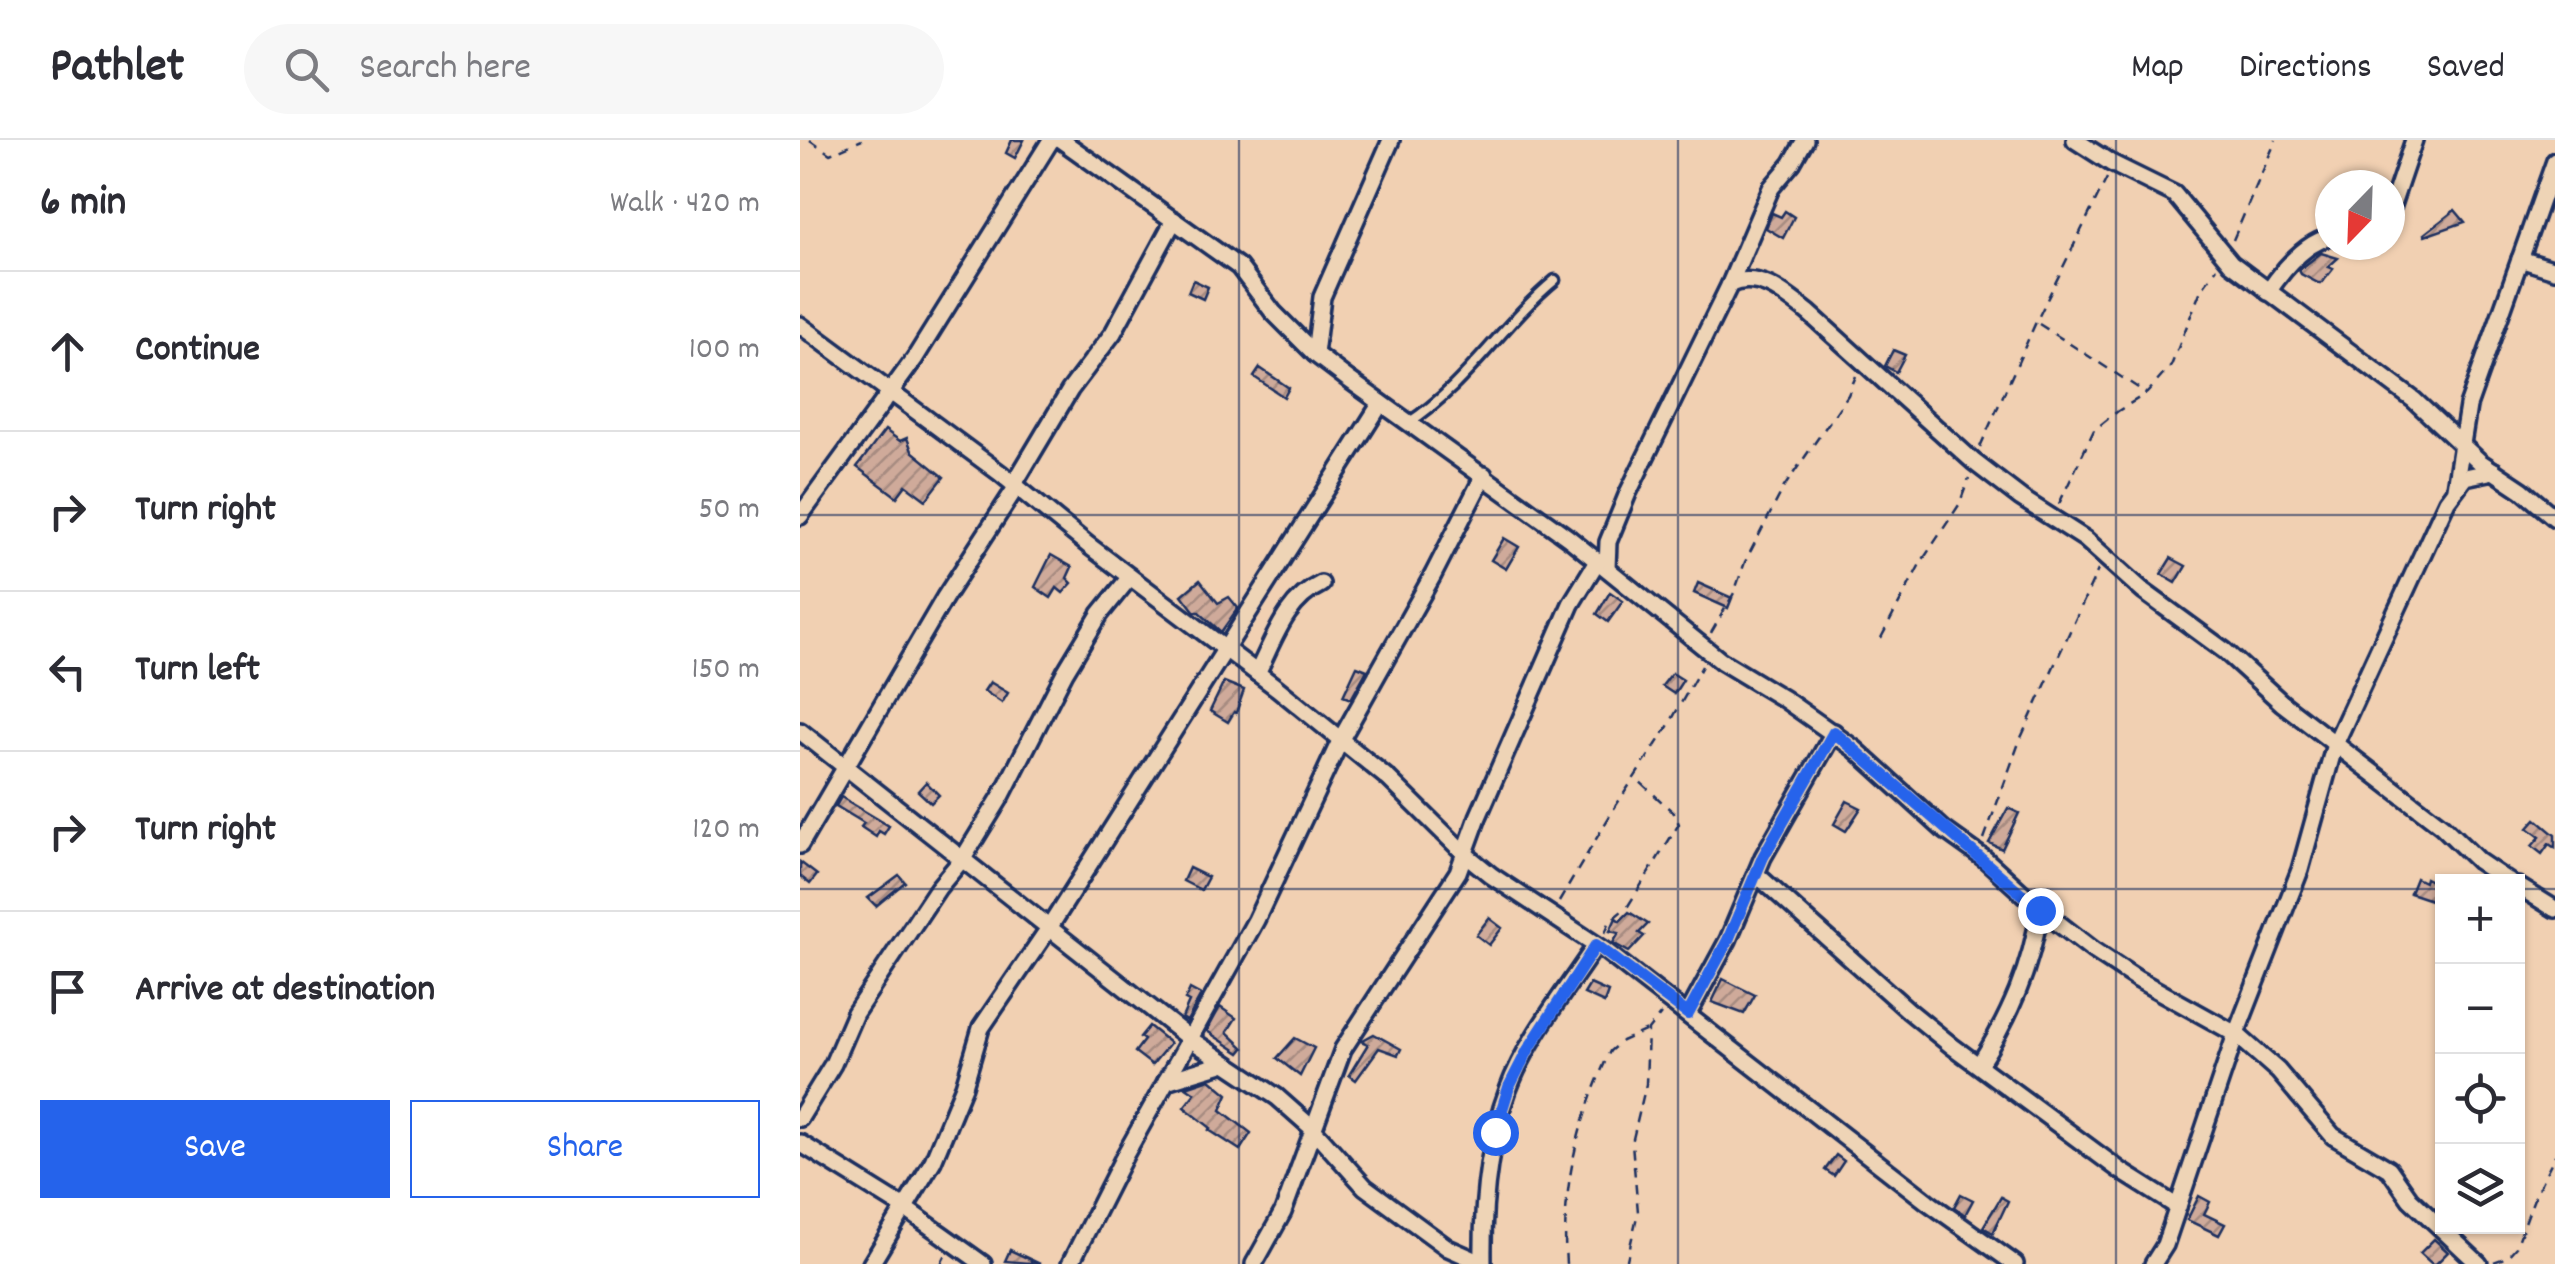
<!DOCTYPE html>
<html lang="en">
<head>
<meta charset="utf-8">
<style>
  body { margin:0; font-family:Dekko,sans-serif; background:#f7f7f7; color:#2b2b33 }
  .controls { position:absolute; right:30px; bottom:30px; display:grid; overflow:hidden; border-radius:0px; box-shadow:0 2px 8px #0004 }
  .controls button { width:90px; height:90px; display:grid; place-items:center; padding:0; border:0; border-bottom:2px solid #e1e1e2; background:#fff; color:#2b2b33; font:50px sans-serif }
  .compass { position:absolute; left:1515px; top:30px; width:90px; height:90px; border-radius:50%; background:#fff; box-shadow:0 2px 8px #0004; rotate:203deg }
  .stop { position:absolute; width:30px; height:30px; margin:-22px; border:8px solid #2563eb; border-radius:50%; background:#fff }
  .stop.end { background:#2563eb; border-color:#fff; box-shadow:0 2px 10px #0008 }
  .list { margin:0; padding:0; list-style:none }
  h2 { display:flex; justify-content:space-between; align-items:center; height:130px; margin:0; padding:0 40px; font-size:42px }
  h2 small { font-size:32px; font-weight:400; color:#7c7c81 }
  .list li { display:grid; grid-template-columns:65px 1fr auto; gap:30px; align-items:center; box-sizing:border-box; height:160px; padding:0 40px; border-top:2px solid #e1e1e2 }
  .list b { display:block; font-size:38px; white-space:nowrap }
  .list em { font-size:32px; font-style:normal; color:#7c7c81 }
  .actions { display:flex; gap:20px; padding:30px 40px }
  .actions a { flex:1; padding:22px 0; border:2px solid #2563eb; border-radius:0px; text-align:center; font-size:35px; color:#2563eb }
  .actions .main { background:#2563eb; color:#fff }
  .icon { flex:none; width:55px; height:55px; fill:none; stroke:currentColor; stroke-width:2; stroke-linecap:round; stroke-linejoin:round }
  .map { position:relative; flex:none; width:1755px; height:1124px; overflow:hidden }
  header { display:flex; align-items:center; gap:60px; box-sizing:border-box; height:140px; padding:0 50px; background:#fff; border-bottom:2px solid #e1e1e2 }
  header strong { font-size:48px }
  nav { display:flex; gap:55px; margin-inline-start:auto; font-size:35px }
  .search { width:700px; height:90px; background:#f7f7f7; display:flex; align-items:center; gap:25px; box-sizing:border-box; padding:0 35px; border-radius:55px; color:#7c7c81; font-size:38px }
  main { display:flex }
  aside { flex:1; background:#fff }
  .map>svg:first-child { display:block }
  .building { fill:url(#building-hatch); stroke:#1b2f5e; stroke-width:2.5 }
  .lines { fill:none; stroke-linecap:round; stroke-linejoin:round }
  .lane-casing { stroke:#1b2f5e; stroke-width:15 }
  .street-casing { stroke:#1b2f5e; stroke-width:22 }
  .path { stroke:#1b2f5e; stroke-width:2.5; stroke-dasharray:10 8; stroke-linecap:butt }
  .lane { stroke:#eed4b6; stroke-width:8 }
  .street { stroke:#eed4b6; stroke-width:15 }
  .route { stroke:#2563eb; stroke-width:12 }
  .grid { fill:none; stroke:#1b2f5e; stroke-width:2.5; stroke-opacity:0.55 }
</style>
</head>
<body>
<header>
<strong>Pathlet</strong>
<div class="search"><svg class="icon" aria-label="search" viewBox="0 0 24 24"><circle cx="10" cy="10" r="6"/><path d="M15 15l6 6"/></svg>Search here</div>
<nav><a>Map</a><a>Directions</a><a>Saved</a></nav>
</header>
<main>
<aside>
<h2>6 min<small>Walk · 420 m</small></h2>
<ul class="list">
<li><svg class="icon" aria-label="ahead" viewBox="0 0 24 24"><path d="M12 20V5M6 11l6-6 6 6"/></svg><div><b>Continue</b></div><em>100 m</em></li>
<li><svg class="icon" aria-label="right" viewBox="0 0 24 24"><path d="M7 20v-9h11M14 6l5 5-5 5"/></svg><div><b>Turn right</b></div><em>50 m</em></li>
<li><svg class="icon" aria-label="left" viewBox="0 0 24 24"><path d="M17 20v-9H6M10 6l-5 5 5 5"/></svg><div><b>Turn left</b></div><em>150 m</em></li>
<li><svg class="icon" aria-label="right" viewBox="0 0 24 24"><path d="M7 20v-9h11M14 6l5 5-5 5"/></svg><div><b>Turn right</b></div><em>120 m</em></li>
<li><svg class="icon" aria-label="arrive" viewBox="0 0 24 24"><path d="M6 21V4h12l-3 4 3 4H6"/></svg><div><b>Arrive at destination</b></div></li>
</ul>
<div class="actions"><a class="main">Save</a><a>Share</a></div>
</aside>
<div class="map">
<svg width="1755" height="1124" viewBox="0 0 1755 1124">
  <defs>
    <pattern id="building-hatch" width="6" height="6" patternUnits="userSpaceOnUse" patternTransform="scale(2.5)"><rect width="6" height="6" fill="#cfaa9a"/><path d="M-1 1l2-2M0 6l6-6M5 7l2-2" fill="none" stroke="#a78b81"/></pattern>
  </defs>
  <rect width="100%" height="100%" fill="#f1d0b2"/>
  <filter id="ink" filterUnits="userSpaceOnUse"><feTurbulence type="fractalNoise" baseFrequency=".01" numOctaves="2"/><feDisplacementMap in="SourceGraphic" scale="20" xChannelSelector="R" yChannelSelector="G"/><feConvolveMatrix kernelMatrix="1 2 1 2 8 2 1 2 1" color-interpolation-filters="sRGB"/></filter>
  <g filter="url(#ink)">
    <g class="building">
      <path d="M212,0H224L215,18L206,13Z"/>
      <path d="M1655,70L1665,82L1625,96L1624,94Z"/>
      <path d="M985,71L994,77L983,98L966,88L972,73L981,77Z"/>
      <path d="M1521,113L1538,118L1528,127L1533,129L1522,143H1518L1501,134L1499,130Z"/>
      <path d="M393,140L408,147L403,159L388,152Z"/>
      <path d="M1093,210L1105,215L1096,232L1085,226Z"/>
      <path d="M460,228L489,248L484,257L454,237Z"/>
      <path d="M85,290L100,301L107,298L112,311L144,337L126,360L106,345L97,357L57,327Z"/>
      <path d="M704,398L719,407L706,429L691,420Z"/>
      <path d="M251,415L272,427L267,438L272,443L263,453L257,448L251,458L235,447Z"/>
      <path d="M1371,418L1386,426L1376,443L1361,434Z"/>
      <path d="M400,440L418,463L429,457L438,468L421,492L399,472H395L382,455Z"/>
      <path d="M898,443L932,458L928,468L894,453Z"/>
      <path d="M810,452L823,461L808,482L797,474Z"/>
      <path d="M557,526L567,530L551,559L543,556Z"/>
      <path d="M872,533L883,540L874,554L862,546Z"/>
      <path d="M190,542L208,553L202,563L184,551Z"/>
      <path d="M424,542L444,550L436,573L434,572L428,582L410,571Z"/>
      <path d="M126,642L139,655L131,663L118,651Z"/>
      <path d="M41,657L89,686L84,694L79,691L76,697L61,687L64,683L36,666Z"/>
      <path d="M1047,661L1061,668L1046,691L1034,684Z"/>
      <path d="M1208,668L1219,673L1202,709L1189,703Z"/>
      <path d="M1736,679L1755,695V708L1749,704L1742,714L1732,706L1740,697L1728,688Z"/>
      <path d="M0,722L17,735L10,744L0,736Z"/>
      <path d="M389,728L408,737L401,750L383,741Z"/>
      <path d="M99,735L105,742L76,766L68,758Z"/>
      <path d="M1616,738L1624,742L1625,738L1637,744L1642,755L1634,761L1610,753Z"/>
      <path d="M829,772L848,784L839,793L844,796L829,812L813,803L819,793L810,791L816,778L820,781Z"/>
      <path d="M689,778L702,788L689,805L676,795Z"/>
      <path d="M923,839L955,855L944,874L912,862Z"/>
      <path d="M790,844L808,852L804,863L784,854Z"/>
      <path d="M390,849L401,855L387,881L382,878L389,862L385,860Z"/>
      <path d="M420,867L436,878L427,892L444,908L440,913L407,891Z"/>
      <path d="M349,886L370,903L352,925L335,912L344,900L340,897Z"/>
      <path d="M574,894L601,909L598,915L579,908L556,940L549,935L568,904L561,901Z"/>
      <path d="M495,898L514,908L500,936L477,918Z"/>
      <path d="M410,939L428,954L421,970L451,993L440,1010L409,990L411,988L384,967L395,953L386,947Z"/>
      <path d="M1036,1015L1044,1021L1034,1036L1025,1030Z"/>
      <path d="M1161,1054L1173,1060L1165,1075L1154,1067Z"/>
      <path d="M1399,1056L1410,1062L1404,1074L1425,1084L1419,1095L1387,1080Z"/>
      <path d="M1201,1057L1208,1061L1193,1093L1183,1087Z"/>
      <path d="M1634,1099L1648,1112L1636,1124H1632L1620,1113Z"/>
      <path d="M210,1110L240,1124L205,1121Z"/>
    </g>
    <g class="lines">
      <defs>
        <path id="lane" d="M608,283C666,246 702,184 755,140"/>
        <g id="street">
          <path d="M261,0L439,127L473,172L515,214L548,239L770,399L921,521L984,559L1055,609L1143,689L1185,719L1240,769L1293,810L1337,839L1436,894L1478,931L1533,996L1589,1029L1610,1059L1679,1124"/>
          <path d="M1275,0L1311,23L1374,54L1431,123L1614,260L1680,322L1722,350L1755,378"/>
          <path d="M1590,71L1614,0"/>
          <path d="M1720,119L1755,130"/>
          <path d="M930,144C960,131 987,156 1009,173L1174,322L1221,358L1285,399L1343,451L1425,511L1482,563L1642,686L1678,721L1709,742"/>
          <path d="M1468,152C1482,131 1504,103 1530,97"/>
          <path d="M0,185L200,333L288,405L477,548L589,639L665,714L692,736L804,810L1128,1062L1215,1124"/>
          <path d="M515,214L522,157L591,0"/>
          <path d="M214,344L270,250L313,193L374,80"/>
          <path d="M1655,348L1668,266L1755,21"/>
          <path d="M0,376L115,218L251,0"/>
          <path d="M807,428L808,402L828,353L930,144L971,48L992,23L1005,0"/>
          <path d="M457,533C474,500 485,461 521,444"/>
          <path d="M0,591L390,899L477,957L512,988L565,1047L648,1108L682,1123"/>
          <path d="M0,705L145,457L217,346"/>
          <path d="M956,734L1109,871L1152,906L1321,1031L1378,1067"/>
          <path d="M1718,746L1755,769"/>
          <path d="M888,874L928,800L963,717L1034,592"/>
          <path d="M1179,925C1210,876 1231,828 1240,769"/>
          <path d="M366,941L425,923"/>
          <path d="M0,978L33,924L55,873L138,748L164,717L202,655L265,532L300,474L330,437"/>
          <path d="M0,1003L106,1069L183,1124"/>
          <path d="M71,1124L133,1021L164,946L181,888L249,788L581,263"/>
          <path d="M270,1124L325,1015L456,780L541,599L633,435L684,335"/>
          <path d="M454,1124L483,1072L543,909L658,732L678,677L771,464L798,420"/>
          <path d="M683,1124C682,1065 687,1006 708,950C727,898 766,851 796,805"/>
          <path d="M1353,1124L1365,1105L1436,894L1500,730L1535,604L1647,361L1665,337L1694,331"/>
        </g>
      </defs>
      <use href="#lane" class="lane-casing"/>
      <use href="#street" class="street-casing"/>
      <g class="path">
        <path d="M10,0L30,14L62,0"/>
        <path d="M1433,100L1476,0"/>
        <path d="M1239,184L1346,253"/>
        <path d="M1180,307L1236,182L1307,38"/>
        <path d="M1259,364L1294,290L1318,271L1347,253L1371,226L1401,150L1417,128"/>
        <path d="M911,493L934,453L945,422L984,347L1048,255L1056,236"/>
        <path d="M1081,498L1120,424L1159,365L1169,338"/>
        <path d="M1184,699L1220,600L1298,430"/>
        <path d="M759,762L815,667L867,588L902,526"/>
        <path d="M805,793L810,781L828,766L879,684L874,673L837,639"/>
        <path d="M1694,1122L1707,1117L1716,1107L1736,1053L1755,1015"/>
        <path d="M141,1124L145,1116"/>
        <path d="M766,1124C761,1048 778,980 810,911L822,901L847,890"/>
        <path d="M826,1124L838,1072L832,1003L846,944L848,890L861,874"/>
      </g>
      <use href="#lane" class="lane"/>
      <use href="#street" class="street"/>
    </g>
  </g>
  <g class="lines" filter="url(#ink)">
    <path class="route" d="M695,992L709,947L728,910L796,805L888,874L928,800L963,717L1034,592L1240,770"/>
  </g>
  <path class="grid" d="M439,0V1124M878,0V1124M1316,0V1124M0,375H1755M0,749H1642M1718,749H1755"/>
</svg>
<div class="controls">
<button>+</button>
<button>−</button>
<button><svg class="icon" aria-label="locate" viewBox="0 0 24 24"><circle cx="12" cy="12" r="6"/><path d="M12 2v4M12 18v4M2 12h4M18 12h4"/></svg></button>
<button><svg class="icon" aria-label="layers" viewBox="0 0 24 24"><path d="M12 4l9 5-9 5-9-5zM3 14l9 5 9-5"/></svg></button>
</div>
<svg class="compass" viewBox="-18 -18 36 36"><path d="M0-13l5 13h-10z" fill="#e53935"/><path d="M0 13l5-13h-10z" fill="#7c7c81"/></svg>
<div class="stop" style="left:695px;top:992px"></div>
<div class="stop end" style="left:1240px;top:770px"></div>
</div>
</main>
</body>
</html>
